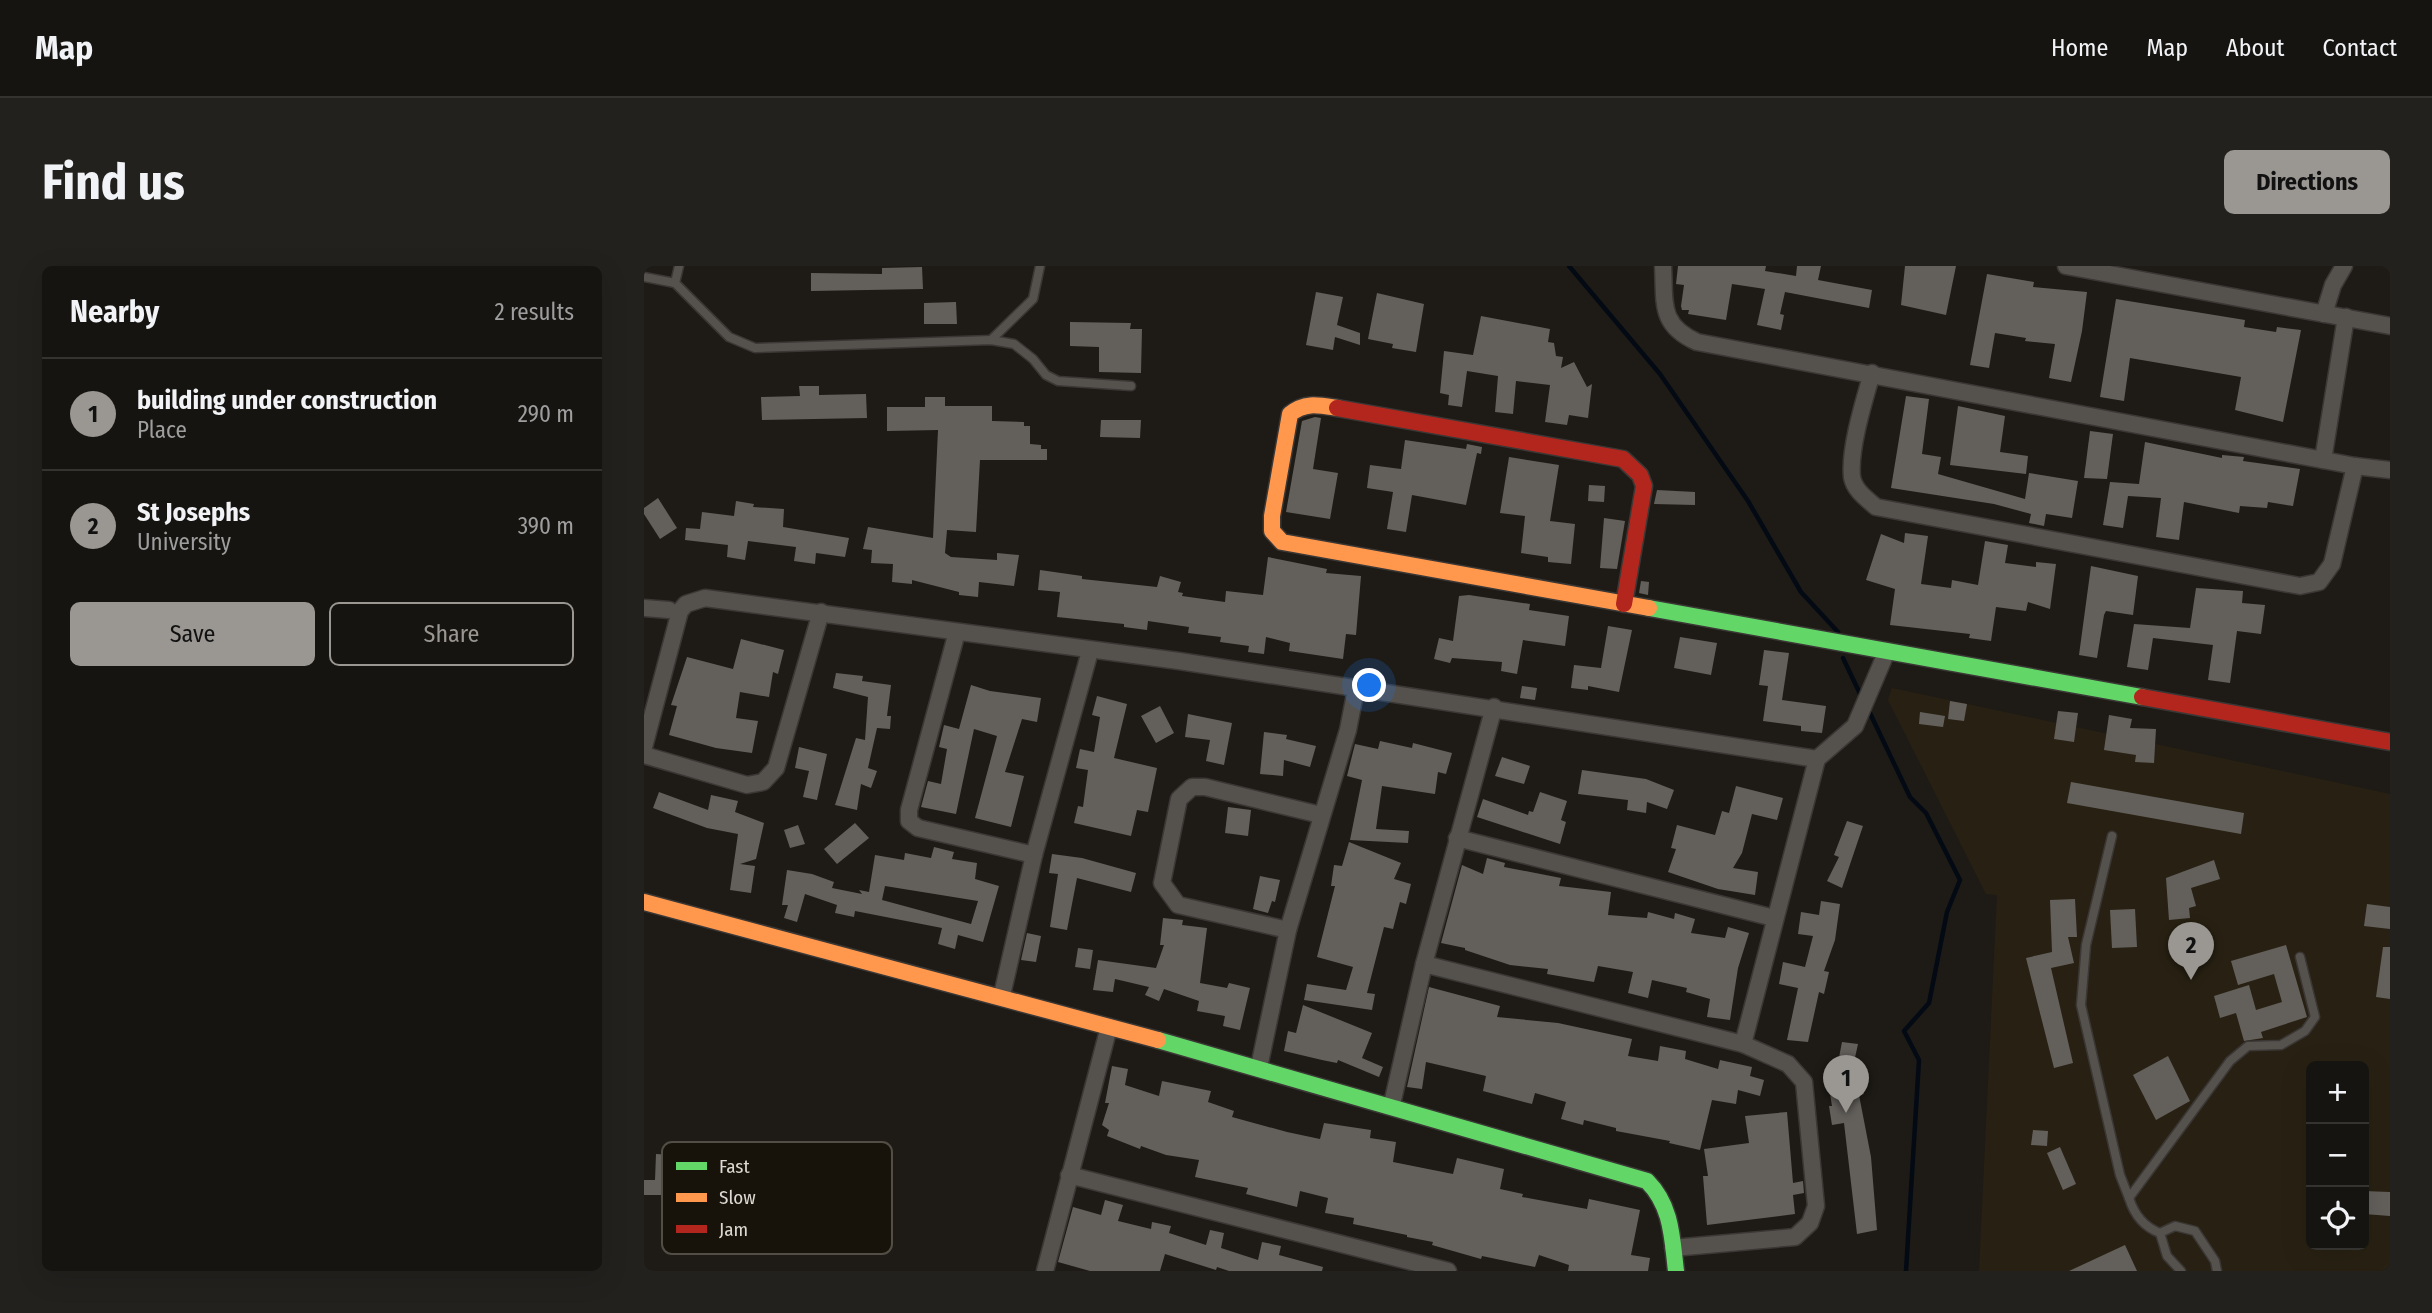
<!DOCTYPE html>
<html lang="en">
<head>
<meta charset="utf-8">
<style>
  body { margin:0; font-family:"Fira Sans Condensed",sans-serif; background:#23211e; color:#f1f3f6 }
  .controls { position:absolute; right:21px; bottom:21px; display:grid; overflow:hidden; border-radius:10px; box-shadow:0 7px 28px #0002 }
  .controls button { width:63px; height:63px; display:grid; place-items:center; padding:0; border:0; border-bottom:2px solid #353330; background:#161410; color:#f1f3f6; font:35px sans-serif }
  .you { position:absolute; left:726px; top:420px; width:24px; height:24px; margin:-18px; border:5px solid #fff; border-radius:50%; background:#1a73e8; box-shadow:0 0 0 10px #1a73e833 }
  .badge { display:grid; place-items:center; width:46px; height:46px; border-radius:50%; background:#9a9691; color:#111; font-size:23px; font-weight:700 }
  .pin { position:absolute; translate:-50% -58px; filter:drop-shadow(0 2px 4px #0008) }
  .pin::after { content:''; position:absolute; top:37px; width:24px; height:21px; background:inherit; clip-path:polygon(0 0,100% 0,50% 100%) }
  .list { margin:0; padding:0; list-style:none }
  h2 { display:flex; justify-content:space-between; align-items:center; height:91px; margin:0; padding:0 28px; font-size:30px }
  h2 small { font-size:23px; font-weight:400; color:#9e9e9f }
  .list li { display:grid; grid-template-columns:46px 1fr auto; gap:21px; align-items:center; box-sizing:border-box; height:112px; padding:0 28px; border-top:2px solid #353330 }
  .list b { display:block; font-size:26px; white-space:nowrap }
  .list p { margin:0; font-size:23px; white-space:nowrap; color:#9e9e9f }
  .list em { font-size:23px; font-style:normal; color:#9e9e9f }
  .actions { display:flex; gap:14px; padding:21px 28px }
  .actions a { flex:1; padding:16px 0; border:2px solid #9a9691; border-radius:10px; text-align:center; font-size:24px; color:#9a9691 }
  .actions .main { background:#9a9691; color:#111 }
  .icon { flex:none; width:38px; height:38px; fill:none; stroke:currentColor; stroke-width:2; stroke-linecap:round; stroke-linejoin:round }
  .map { position:relative; flex:none; width:1746px; height:1005px; overflow:hidden; border-radius:10px }
  header { display:flex; align-items:center; gap:42px; box-sizing:border-box; height:98px; padding:0 35px; background:#161410; border-bottom:2px solid #353330 }
  header strong { font-size:33px }
  nav { display:flex; gap:38px; margin-inline-start:auto; font-size:24px }
  .intro { display:flex; align-items:center; justify-content:space-between; box-sizing:border-box; height:168px; padding:0 42px }
  h1 { margin:0; font-size:49px }
  .button { padding:18px 32px; border-radius:10px; background:#9a9691; color:#111; font-size:24px; font-weight:700 }
  main { display:flex; gap:42px; padding:0 42px }
  aside { flex:1; background:#161410; border-radius:10px; box-shadow:0 7px 28px #0002 }
  .map>svg:first-child { display:block }
  .built { fill:#282113; fill-rule:evenodd }
  .lines { fill:none; stroke-linecap:round; stroke-linejoin:round }
  .stream { stroke:#030a14; stroke-width:4.5 }
  .building { fill:#63605c; fill-rule:evenodd }
  .lane-casing { stroke:#3a3735; stroke-width:11 }
  .street-casing { stroke:#3a3735; stroke-width:19 }
  .fast-casing { stroke:#3a3735; stroke-width:19 }
  .slow-casing { stroke:#3a3735; stroke-width:19 }
  .jam-casing { stroke:#3a3735; stroke-width:19 }
  .lane { stroke:#55524e; stroke-width:8 }
  .street { stroke:#55524e; stroke-width:16 }
  .fast { stroke:#63d668; stroke-width:16 }
  .slow { stroke:#ff974d; stroke-width:16 }
  .jam { stroke:#b3261e; stroke-width:16 }
  .key { fill:#17130a; stroke:#524e46; stroke-width:2 }
  .key-label { font-size:19px; fill:#dcd9d3 }
</style>
</head>
<body>
<header>
<strong>Map</strong>
<nav><a>Home</a><a>Map</a><a>About</a><a>Contact</a></nav>
</header>
<div class="intro"><h1>Find us</h1><a class="button">Directions</a></div>
<main>
<aside>
<h2>Nearby<small>2 results</small></h2>
<ul class="list">
<li><span class="badge">1</span><div><b>building under construction</b><p>Place</p></div><em>290 m</em></li>
<li><span class="badge">2</span><div><b>St Josephs</b><p>University</p></div><em>390 m</em></li>
</ul>
<div class="actions"><a class="main">Save</a><a>Share</a></div>
</aside>
<div class="map">
<svg width="1746" height="1005" viewBox="0 0 1746 1005">
  <rect width="100%" height="100%" fill="#1e1b16"/>
  <path class="built" d="M1248,422L1746,528V1005H1335L1353,629L1342,628L1244,434ZM1667,800H1720V979H1667Z"/>
  <g class="lines">
    <g class="stream">
      <path d="M925,0L1016,108L1104,235L1157,326L1194,366"/>
      <path d="M1199,392L1218,432"/>
      <path d="M1224,443L1266,531L1282,547L1316,614L1303,646L1285,737L1260,765L1275,794L1262,1005"/>
    </g>
  </g>
  <g class="building">
    <path d="M1034,0H1122L1121,5L1152,10L1153,0H1177L1174,14L1228,24L1225,42L1141,26L1136,48L1140,49L1137,64L1113,59L1121,23L1088,18L1082,54L1044,48L1045,44H1038L1037,40L1040,19L1032,18Z"/>
    <path d="M1261,0H1312L1302,49L1257,39Z"/>
    <path d="M278,1L279,23L167,25V7L238,8V2Z"/>
    <path d="M1343,8L1390,16L1389,21L1443,26L1438,65L1427,116L1405,112L1411,78L1381,75L1382,72L1351,67L1345,102L1326,99Z"/>
    <path d="M672,26L699,31L693,59L716,67V79L691,71L689,84L662,79Z"/>
    <path d="M733,27L780,38L772,86L748,82L749,78L724,73Z"/>
    <path d="M1472,33L1601,54L1600,61L1632,66L1633,61L1657,64L1639,156L1591,144L1597,111L1486,92L1480,135L1456,131Z"/>
    <path d="M312,36L313,58H280V37Z"/>
    <path d="M837,50L906,63L904,76L910,77L912,90L919,91L917,102L930,96L943,121L948,118L944,152L925,149L923,159L901,156L906,119L872,115L869,148L851,146L854,110L823,105L818,141L804,139L805,129L796,127L800,85L829,89Z"/>
    <path d="M426,56L487,57L486,63H498L497,107L455,106V81L426,80Z"/>
    <path d="M155,120H175V129L222,128L223,152L118,154L117,131L156,130Z"/>
    <path d="M1262,130L1285,133L1278,188L1297,191L1294,208L1381,233L1385,207L1434,215L1428,252L1402,248L1400,260L1385,257L1387,248L1350,238L1247,222Z"/>
    <path d="M281,131H301V140H348V155L380,156V160H386V178L397,179V183H403V194H336L332,266L303,264L301,287L307,291L353,294V287L375,289L370,320L335,316L334,331L315,329V326L268,314V318L248,316L249,298L227,297L228,284L219,283L224,261L289,272L294,164L243,165V141H281Z"/>
    <path d="M1314,140L1361,150L1356,186L1384,190L1382,208L1306,199Z"/>
    <path d="M671,151L677,152L669,203L694,207L686,253L642,246L658,155Z"/>
    <path d="M457,154H497L496,172L456,171Z"/>
    <path d="M1446,165L1469,168L1463,213L1440,212Z"/>
    <path d="M761,174L822,183L823,178L838,181L837,188L833,187L822,239L768,229L762,266L743,263L749,226L723,222L726,199L757,203Z"/>
    <path d="M1501,176L1578,192V189L1600,191L1599,195L1656,203L1649,240L1624,236L1623,242L1596,240L1595,247L1540,236L1535,274L1512,271L1517,232L1484,230L1479,262L1459,259L1466,216L1495,218Z"/>
    <path d="M865,191L915,199L906,255L931,258L927,298L904,296V291L877,287L881,250L856,247Z"/>
    <path d="M945,219L961,220L960,236L944,235Z"/>
    <path d="M1013,224L1051,226V239L1010,238Z"/>
    <path d="M14,232L33,262L16,273L0,248V242Z"/>
    <path d="M92,235L110,238L109,241L140,243L139,261L205,272L201,291L172,287L171,298L150,295L152,281L104,275L101,294L83,291L84,279L41,274L42,262L56,263L58,246L90,250Z"/>
    <path d="M960,252L981,255L973,303L956,302Z"/>
    <path d="M1261,267L1284,270L1277,318L1307,322L1308,314L1334,319L1341,275L1364,279L1361,297L1392,301V296L1412,298L1406,343L1384,336L1382,345L1352,341L1347,375L1325,372L1326,368L1246,359L1251,323L1222,314L1237,268L1260,277Z"/>
    <path d="M624,291L683,303L682,307L717,310L712,369L702,368L699,393L645,385L646,377L622,371L620,388L604,386L605,380L576,376L577,371L544,367L545,361L504,355L503,364L480,361V358L413,351L416,326L394,324L396,304L438,310V313L513,321L516,310L537,316L534,326L539,327L538,330L581,336L582,325L619,329Z"/>
    <path d="M1447,300L1494,310L1489,349L1462,345L1460,349L1453,392L1435,389Z"/>
    <path d="M997,315L1005,316L1004,329L995,327Z"/>
    <path d="M1552,322L1599,325L1598,337L1621,339L1617,368L1593,365L1586,417L1564,414L1569,379L1509,372L1504,404L1483,401L1490,358L1546,362Z"/>
    <path d="M825,329L886,338L885,344L925,350L921,380L879,374L873,408L857,405L858,396L808,392L806,397L790,393L795,372L809,375L815,330Z"/>
    <path d="M964,360L988,364L975,426L944,420V424L927,422L930,399L957,402Z"/>
    <path d="M1036,371L1073,377L1067,409L1030,402Z"/>
    <path d="M97,373L140,384L134,408L129,406L125,431L96,426L92,452L114,455L108,487L72,482L25,469L33,440L27,439L43,391L89,403Z"/>
    <path d="M1120,384L1145,387L1138,434L1182,440L1178,467L1157,465V460L1119,455L1124,420L1115,419Z"/>
    <path d="M192,407L219,410L218,415L247,419L243,450H247L246,463L233,462L224,502L233,505L227,522L217,518L213,544L191,539L212,472L221,474L224,431L189,422Z"/>
    <path d="M327,419L346,425L397,432L393,456L378,453L361,506L380,510L367,561L331,552L353,470L330,463L312,548L277,541L284,515L297,518L303,483L295,481L300,459L315,463Z"/>
    <path d="M878,420L893,422L891,434L876,432Z"/>
    <path d="M453,430L483,438L470,492L513,502L504,546L493,544L487,570L430,557L434,540L439,541L444,504L432,502L436,483L450,486L456,451L448,449Z"/>
    <path d="M1306,435L1323,438L1320,455L1304,453Z"/>
    <path d="M516,440L530,467L512,477L497,450Z"/>
    <path d="M1414,445L1434,447L1430,476L1410,473Z"/>
    <path d="M1276,446L1301,450L1299,461L1275,458Z"/>
    <path d="M544,448L588,457L580,499L562,495L566,474L541,471Z"/>
    <path d="M1465,449L1488,453L1486,462L1512,463L1510,497L1491,496L1492,489L1460,484Z"/>
    <path d="M620,466L643,469L642,473L672,480L666,501L640,494L639,510L616,508Z"/>
    <path d="M736,475L768,482L769,477L808,487L802,508L794,506L791,528L738,520L732,563L765,565L764,577L706,574L718,514L703,510L711,478L734,483Z"/>
    <path d="M155,481L183,488L173,534L159,531L165,505L151,502Z"/>
    <path d="M858,491L886,500L880,518L851,510Z"/>
    <path d="M938,504L1002,513L1030,524L1023,543L1003,536L1002,547L983,544L984,534L934,528Z"/>
    <path d="M1427,516L1600,547L1597,568L1423,537Z"/>
    <path d="M1092,520L1139,532L1133,554L1108,548L1098,587L1089,602L1114,606L1111,629L1074,623L1024,606L1032,583L1027,582L1033,559L1071,569L1078,545L1085,547Z"/>
    <path d="M15,526L64,544L67,529L94,535L91,546L120,557L112,593L96,598L111,600L107,627L86,624L94,568L63,562L9,542Z"/>
    <path d="M896,526L923,535L917,554L922,556L916,578L833,551L839,533L884,549L885,545L889,546Z"/>
    <path d="M584,541L607,544L604,570L581,567Z"/>
    <path d="M1203,555L1219,560L1198,622L1183,615L1195,591L1190,589Z"/>
    <path d="M211,557L225,572L193,598L180,583Z"/>
    <path d="M154,559L161,578L146,582L140,564Z"/>
    <path d="M705,576L757,597L750,613L767,618L762,638L756,636L749,663L740,661L723,727L731,728L728,744L660,734L663,718L702,724L709,701L673,691L691,620H687L690,599L698,600Z"/>
    <path d="M290,581L310,586L308,593L333,597L331,613L355,620L339,676L314,669L311,683L294,678L298,662L211,645L210,651L191,647L193,639L161,628L153,656L140,652L144,639H138L143,604L168,608L190,616L188,622L218,628L215,624L225,626L231,589L260,594L261,587L287,592ZM241,620L334,635L327,658L238,634Z"/>
    <path d="M408,588L438,592L492,607L487,626L433,612L423,664L406,661L414,608L405,607Z"/>
    <path d="M843,592L861,597L860,601L917,612L915,620L967,626L964,649L1003,652L1004,646L1030,653L1031,647L1051,653L1047,667L1081,672L1084,661L1105,667L1094,702L1086,754L1063,751L1066,733L1042,726L1043,722L1008,714L1004,732L984,727L989,706L954,700L950,716L903,708L904,703L866,699L821,684V682L797,677L818,599L839,608Z"/>
    <path d="M1570,594L1576,613L1547,622L1552,640L1545,642L1546,652L1525,654L1522,612Z"/>
    <path d="M616,610L636,614L631,636L628,635L624,647L609,643Z"/>
    <path d="M1431,633L1433,671H1424L1430,697L1407,702L1429,797L1410,802L1382,692L1408,686L1406,634Z"/>
    <path d="M1177,635L1196,638L1191,674L1180,705L1185,706L1180,728L1175,726L1164,776L1143,774L1154,722L1135,718L1139,696L1161,701L1169,670L1154,668L1157,646L1175,649Z"/>
    <path d="M1723,638L1746,641V663L1720,660Z"/>
    <path d="M1491,643L1493,681L1468,682L1466,644Z"/>
    <path d="M519,652L539,654L538,659L563,662L556,717L583,722L585,717L606,722L596,764L579,760L581,750L553,745L555,735L520,723L515,735L501,729L505,721L471,713L469,726L449,724L454,694L512,702L520,679H516Z"/>
    <path d="M383,667L397,670L392,696L377,694Z"/>
    <path d="M1642,679L1663,751L1617,766L1619,772L1600,775L1592,747L1576,752L1570,730L1605,719L1612,744L1638,736L1630,708L1594,719L1587,695Z"/>
    <path d="M1739,681H1746V733L1732,731Z"/>
    <path d="M434,682L449,684L446,703L431,701Z"/>
    <path d="M785,721L856,740L853,751L914,757L988,773L984,790L1014,795L1016,780L1042,785L1041,793L1074,803L1076,794L1108,801L1106,810L1120,814L1116,830L1094,824L1092,838L1068,834L1056,884L1025,877L1026,875L972,865V862L940,854L939,859L917,853L922,836L891,827L888,838L839,825L842,810L782,796L778,823L763,821Z"/>
    <path d="M659,739L728,767L718,792L739,801L735,811L694,794L693,797L678,794L640,785L644,765L652,767Z"/>
    <path d="M1198,776L1214,778L1208,805L1216,804L1220,828L1215,829L1227,891L1233,964L1213,968L1200,857L1188,859L1185,840H1188L1183,808L1192,807Z"/>
    <path d="M1524,790L1546,835L1512,854L1489,809Z"/>
    <path d="M468,800L484,803L481,819L515,830L518,815L567,825L564,836L590,845L588,851L643,866L676,873L680,857L727,864L726,872L752,876L749,896L809,908L813,892L860,903L856,923L879,928L878,931L943,943L945,933L996,944L987,989L1006,992L1004,1005H924L925,999L895,989L891,1001L838,990L837,993L788,979L789,976L763,971V969L709,958L710,952L681,947L684,932L656,925L653,941L602,928L604,922L551,911L555,894L522,889L497,880L496,883L463,870L465,864L458,859L465,837H461Z"/>
    <path d="M1143,846L1149,917L1159,915L1160,927L1149,929L1151,948L1063,959L1059,910H1064L1060,883L1105,877L1101,850Z"/>
    <path d="M1389,864L1404,865L1403,880L1387,879Z"/>
    <path d="M1416,881L1432,918L1419,924L1403,887Z"/>
    <path d="M12,888L29,889V912L34,915V929H0V914H11Z"/>
    <path d="M1720,925L1746,926V950L1720,948Z"/>
    <path d="M461,934L479,939L474,955L507,963L508,956L527,960L525,967L562,979L566,964L580,967L577,982L614,994L618,976L637,980L635,989L679,1001L678,1005H585L573,1001L572,1004L521,988L516,1005H446L414,996L429,941L457,949Z"/>
    <path d="M1481,979L1493,1005H1425Z"/>
  </g>
  <g class="lines">
    <defs>
      <g id="lane">
        <path d="M0,11L31,17L85,71L111,82L347,74L370,78L389,93L402,109L414,115L487,120"/>
        <path d="M31,17L35,0"/>
        <path d="M347,74L389,33L396,0"/>
        <path d="M1468,570L1442,679L1437,739L1476,909L1485,932"/>
        <path d="M1516,967C1500,961 1490,948 1485,932L1586,795L1604,780L1637,779L1661,765L1671,751L1656,691"/>
        <path d="M1537,1005L1523,990L1516,967L1531,960L1551,965L1571,995L1573,1005"/>
      </g>
      <g id="street">
        <path d="M1019,0C1021,37 1015,59 1053,76L1711,200L1746,204"/>
        <path d="M1422,0L1746,60"/>
        <path d="M1680,48L1689,19L1700,0"/>
        <path d="M1228,107C1220,135 1205,183 1208,211C1210,224 1223,233 1232,241L1656,320L1675,316L1688,298L1711,200"/>
        <path d="M1679,194L1702,51"/>
        <path d="M0,342L25,344"/>
        <path d="M313,366L265,544V555L274,562L390,589L446,385"/>
        <path d="M0,481L36,345L42,338L61,332L535,395L1173,493"/>
        <path d="M0,489L103,519L119,516L132,502L177,346"/>
        <path d="M813,572L1130,652"/>
        <path d="M644,664L534,639L518,617L535,533L548,521H561L677,549"/>
        <path d="M780,698L1099,778L1144,798L1160,816L1172,940L1166,957L1151,971L1029,982"/>
        <path d="M358,729L390,589"/>
        <path d="M1099,778L1173,493L1211,460L1243,385"/>
        <path d="M615,801L644,664L704,464L712,423"/>
        <path d="M748,838L780,698L850,441"/>
        <path d="M425,909L804,1005"/>
        <path d="M401,1005L465,761"/>
      </g>
      <g id="fast">
        <path d="M1005,342L1498,431"/>
        <path d="M514,774L1003,915C1028,940 1028,972 1032,1005"/>
      </g>
      <g id="slow">
        <path d="M693,142C674,139 661,136 646,148L628,250V265L638,276L1005,342"/>
        <path d="M0,636L514,774"/>
      </g>
      <g id="jam">
        <path d="M693,142L979,193L996,209L1000,220L980,338"/>
        <path d="M1498,431L1746,476"/>
      </g>
    </defs>
    <use href="#lane" class="lane-casing"/>
    <use href="#street" class="street-casing"/>
    <use href="#fast" class="fast-casing"/>
    <use href="#slow" class="slow-casing"/>
    <use href="#jam" class="jam-casing"/>
    <use href="#lane" class="lane"/>
    <use href="#street" class="street"/>
    <use href="#fast" class="fast"/>
    <use href="#slow" class="slow"/>
    <use href="#jam" class="jam"/>
  </g>
  <rect x="18" y="876" width="230" height="112" rx="10" class="key"/>
  <rect x="32" y="896" width="31" height="8" fill="#63d668"/>
  <rect x="32" y="927" width="31" height="9" fill="#ff974d"/>
  <rect x="32" y="959" width="31" height="8" fill="#b3261e"/>
  <g class="key-label">
    <text x="75" y="907">Fast</text>
    <text x="75" y="938">Slow</text>
    <text x="75" y="970">Jam</text>
  </g>
</svg>
<div class="controls">
<button>+</button>
<button>−</button>
<button><svg class="icon" aria-label="locate" viewBox="0 0 24 24"><circle cx="12" cy="12" r="6"/><path d="M12 2v4M12 18v4M2 12h4M18 12h4"/></svg></button>
</div>
<div class="you"></div>
<div class="pin badge" style="left:1202px;top:847px">1</div>
<div class="pin badge" style="left:1547px;top:714px">2</div>
</div>
</main>
</body>
</html>
